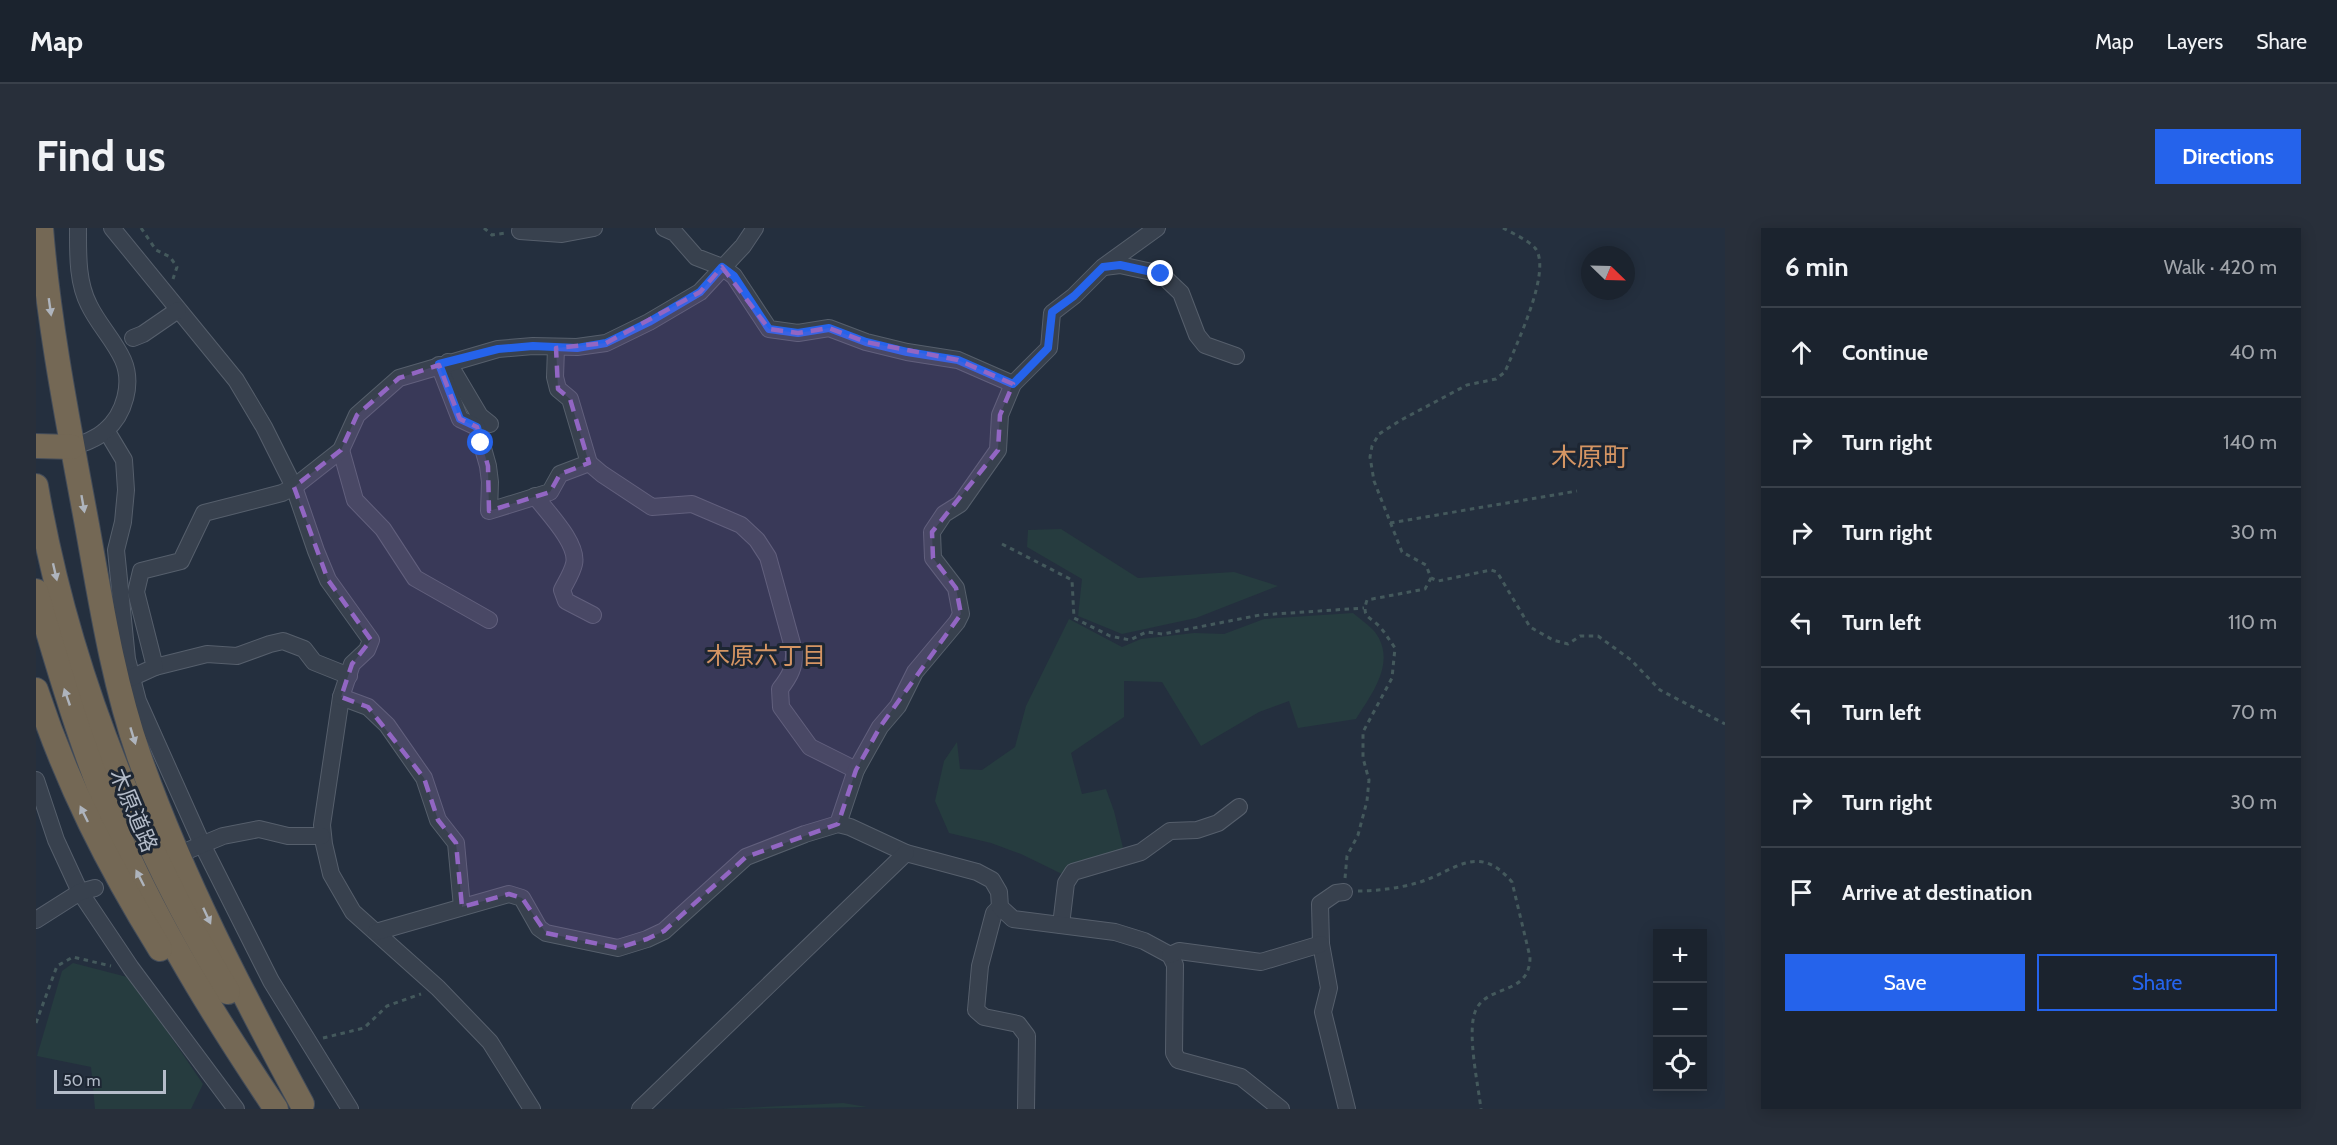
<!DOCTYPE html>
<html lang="en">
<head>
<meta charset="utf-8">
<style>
  body { margin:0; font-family:Cabin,"Noto Sans JP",sans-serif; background:#282f3a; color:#f1f3f6 }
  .controls { position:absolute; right:18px; bottom:18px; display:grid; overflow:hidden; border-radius:0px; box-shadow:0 3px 15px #0003 }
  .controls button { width:54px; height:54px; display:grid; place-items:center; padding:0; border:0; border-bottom:2px solid #39404a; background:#1b232e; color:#f1f3f6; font:30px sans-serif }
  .compass { position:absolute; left:1545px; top:18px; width:54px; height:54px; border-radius:50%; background:#1b232e; box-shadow:0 3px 15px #0003; rotate:113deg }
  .scale { position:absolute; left:18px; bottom:15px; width:112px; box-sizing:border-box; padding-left:6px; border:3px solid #b4bcc9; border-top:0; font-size:16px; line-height:21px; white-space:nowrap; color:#b4bcc9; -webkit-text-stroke:4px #1d2633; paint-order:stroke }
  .stop { position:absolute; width:18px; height:18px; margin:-14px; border:4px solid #2563eb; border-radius:50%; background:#fff }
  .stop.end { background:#2563eb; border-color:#fff; box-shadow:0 2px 6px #0008 }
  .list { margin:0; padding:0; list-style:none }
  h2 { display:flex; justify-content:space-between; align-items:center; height:78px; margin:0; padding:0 24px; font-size:26px }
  h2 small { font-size:20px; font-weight:400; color:#a0a4aa }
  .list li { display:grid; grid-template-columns:39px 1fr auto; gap:18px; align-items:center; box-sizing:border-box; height:90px; padding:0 24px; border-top:2px solid #39404a }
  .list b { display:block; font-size:22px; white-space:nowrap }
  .list em { font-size:20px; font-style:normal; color:#a0a4aa }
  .actions { display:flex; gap:12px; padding:18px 24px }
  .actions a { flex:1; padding:14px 0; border:2px solid #2563eb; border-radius:0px; text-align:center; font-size:21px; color:#2563eb }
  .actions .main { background:#2563eb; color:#fff }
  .icon { flex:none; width:33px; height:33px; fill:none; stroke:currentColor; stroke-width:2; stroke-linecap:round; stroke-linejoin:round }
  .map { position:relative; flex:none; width:1689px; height:881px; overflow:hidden; border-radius:0px }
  header { display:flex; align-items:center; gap:36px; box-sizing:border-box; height:84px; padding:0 30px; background:#1b232e; border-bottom:2px solid #39404a }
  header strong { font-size:28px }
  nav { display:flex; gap:33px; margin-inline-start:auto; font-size:21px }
  .intro { display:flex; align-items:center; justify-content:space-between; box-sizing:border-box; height:144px; padding:0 36px }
  h1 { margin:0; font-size:42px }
  .button { padding:15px 27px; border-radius:0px; background:#2563eb; color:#fff; font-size:21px; font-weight:700 }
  main { display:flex; gap:36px; padding:0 36px }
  aside { flex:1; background:#1b232e; border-radius:0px; box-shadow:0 3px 15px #0003 }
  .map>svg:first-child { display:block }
  .green { fill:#263c3f }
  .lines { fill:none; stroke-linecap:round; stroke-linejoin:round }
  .minor-casing { stroke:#565f6c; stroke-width:18 }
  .highway-casing { stroke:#434c59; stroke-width:26 }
  .path { stroke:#44595c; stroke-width:3; stroke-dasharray:4.5 4.5; stroke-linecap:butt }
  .minor { stroke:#38414e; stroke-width:16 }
  .highway { stroke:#746855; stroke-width:24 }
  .oneway { fill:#aeb4bd }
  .route { stroke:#2563eb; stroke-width:8 }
  .marked { fill:#9266c3; fill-opacity:0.2; stroke:#9266c3; stroke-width:4.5; stroke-dasharray:12 8; stroke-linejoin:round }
  .labels { text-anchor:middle; stroke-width:6; stroke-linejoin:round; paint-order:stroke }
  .street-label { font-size:22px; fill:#b4bcc9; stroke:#1d2633 }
  .neighbourhood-label { font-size:24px; fill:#d59563; stroke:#1d2633 }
  .quarter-label { font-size:26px; fill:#d59563; stroke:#1d2633 }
</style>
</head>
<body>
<header>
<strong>Map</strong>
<nav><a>Map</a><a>Layers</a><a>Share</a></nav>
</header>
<div class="intro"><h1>Find us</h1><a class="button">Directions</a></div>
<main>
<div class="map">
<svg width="1689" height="881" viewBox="0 0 1689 881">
  <rect width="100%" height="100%" fill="#242f3e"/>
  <g class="green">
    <path d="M1025,301L1102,350L1198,344L1242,358L1160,390L1086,406L1042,388L1046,351L991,319L992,302Z"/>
    <path d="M1317,385C1324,391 1333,397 1339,404C1361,434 1336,465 1320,491L1262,500L1253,473L1223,484L1165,518L1126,454L1088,453V489L1035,525L1046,566L1070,561L1078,583L1088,624L1026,646L985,626L955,615L913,605L899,573L908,533L921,514L924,541L946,542L979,519L990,478L1033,391L1086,419L1105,411L1158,405L1188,406L1228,391Z"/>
    <path d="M37,735L95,750L167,856L155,881H59L55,839L1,828L26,743Z"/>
    <path d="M807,875L831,879L685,881Z"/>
  </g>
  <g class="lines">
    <defs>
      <g id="minor">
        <path d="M76,0L200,152L228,199L258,259L280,323L292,352L335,412L331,422L316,436L305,469L286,597L288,616L295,646L317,684L402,760L454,814L496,881"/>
        <path d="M485,0L484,3L526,6L558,0"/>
        <path d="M628,0L639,5L660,29L686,39L698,48L733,101L762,105L793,100L830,114L871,124L922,132L977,156"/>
        <path d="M1068,39L1084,37L1125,46L1145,65L1161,107L1169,117L1200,128"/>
        <path d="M97,110L107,106L142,82"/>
        <path d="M520,120L519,149L522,161L534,171L553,235L566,246L616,279L656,276L705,297L721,312L732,329L758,423C759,439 754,448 744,461L745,479L774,519L820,542"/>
        <path d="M412,134L444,188L454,196"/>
        <path d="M403,137L424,191L441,199L452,238L454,254L453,283L514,264L524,246L553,235"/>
        <path d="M70,202L88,232L90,262L87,294L80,322L91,431L102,473L166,616L235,753L314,881"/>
        <path d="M36,219C48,215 60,211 69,203C89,186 97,155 87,132C78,112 62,96 53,77C41,54 42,25 42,0"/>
        <path d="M305,222L319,272L347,301L379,350L453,392"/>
        <path d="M499,268C511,284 543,316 538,336C536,345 530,354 526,362L530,373L557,387"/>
        <path d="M119,439L171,426L201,428L234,416L247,413L268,421L278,434L313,448"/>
        <path d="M95,450L119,439L100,364L105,343L145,333L168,285L246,265L258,259L305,222L321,187L363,150L462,121L497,118L541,119L570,115L613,94L664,64L707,18L719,0"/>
        <path d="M305,469L332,479L351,497L388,550L402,592L420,615L426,679"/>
        <path d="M0,552L20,612L44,664L95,740L200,881"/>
        <path d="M802,596L820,542L844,499L862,478L879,444L921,394L925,386L920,360L897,330L896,304L908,286L924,276L962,222L964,187L977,156L1013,120L1016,85L1038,68L1067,39L1121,0"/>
        <path d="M153,622L187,608L223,601L252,608H286"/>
        <path d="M1308,664L1300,665L1284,676L1285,716L1293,760L1287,784L1311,881"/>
        <path d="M964,679L958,685L944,738L940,782L948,789L982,796L991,808L990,881"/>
        <path d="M0,692L44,664L59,660"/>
        <path d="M1025,697L1030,655L1037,644L1105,624L1134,603L1161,602L1182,595L1203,579"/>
        <path d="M340,704L473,666L486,670L503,700L510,705L582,720L611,711L628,703L710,629L769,606L802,596L814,599L870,625L941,644L956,652L963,664L964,679L977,691L1079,704L1108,713L1134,727L1139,737L1138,825L1142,832L1205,849L1245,881"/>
        <path d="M1134,727L1143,723L1225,734L1285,716"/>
        <path d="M604,881L870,625"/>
      </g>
      <g id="highway">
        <path d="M5,0C13,100 33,199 51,297C65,375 77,453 103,528C145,648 205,763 266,876"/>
        <path d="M0,218L36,219"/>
        <path d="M0,258C31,437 99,608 192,764"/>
        <path d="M0,363C26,453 53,544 93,630C134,718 186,800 240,881"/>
        <path d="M0,462C31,556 72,637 124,721"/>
      </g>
    </defs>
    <use href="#minor" class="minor-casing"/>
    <use href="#highway" class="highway-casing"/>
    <g class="path">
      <path d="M105,0L120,22L134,29L141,39L137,51"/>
      <path d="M448,0L456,7L470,5"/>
      <path d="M1467,0C1476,5 1492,12 1499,20C1517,42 1479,119 1469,144L1460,151L1431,157L1365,192L1343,206L1336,218L1334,229L1338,253L1366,324L1390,337L1395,350L1402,353L1455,342L1461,344L1494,399L1517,412L1532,416L1544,408H1562L1595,432L1624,462L1689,496"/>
      <path d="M1354,295L1541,263"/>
      <path d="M966,316L1036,352L1038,390L1074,408L1094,412L1110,404L1127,406L1224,387L1328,380"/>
      <path d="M1309,650L1311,628L1322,607L1331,573L1333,552L1327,530V504L1356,450L1359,420C1354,413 1350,406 1344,399C1334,388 1325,390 1331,372L1389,361L1395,350"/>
      <path d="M1322,663C1341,663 1363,660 1381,655C1419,644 1441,613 1476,654L1494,729C1494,769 1450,755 1439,784C1431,806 1442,856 1445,881"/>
      <path d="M0,795L21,738L37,729L75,738"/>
      <path d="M287,810L328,800L351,778L385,766"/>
    </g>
    <use href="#minor" class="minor"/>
    <use href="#highway" class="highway"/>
  </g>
  <defs><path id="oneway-solid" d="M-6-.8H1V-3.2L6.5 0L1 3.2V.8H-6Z" transform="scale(1.5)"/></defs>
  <g class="oneway">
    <use href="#oneway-solid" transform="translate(14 79) rotate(82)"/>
    <use href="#oneway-solid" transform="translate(47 276) rotate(80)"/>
    <use href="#oneway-solid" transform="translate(19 344) rotate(77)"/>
    <use href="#oneway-solid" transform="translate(31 469) rotate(-109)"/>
    <use href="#oneway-solid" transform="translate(97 508) rotate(73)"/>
    <use href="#oneway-solid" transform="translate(48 586) rotate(-116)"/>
    <use href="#oneway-solid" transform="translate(104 650) rotate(-117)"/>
    <use href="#oneway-solid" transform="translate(171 688) rotate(65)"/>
  </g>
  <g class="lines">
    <path class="route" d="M445,215L441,199L424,191L403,136L462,121L497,118L541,120L570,115L613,94L664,64L686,39L698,48L733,101L762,105L793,100L830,114L871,124L922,132L977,156L1012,120L1016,84L1038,68L1067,39L1084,37L1125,46"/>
  </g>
  <path class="marked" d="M686,39L733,101L762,105L793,100L830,114L922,132L977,156L964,187L962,222L896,304L897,330L920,360L925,386L844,499L820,542L802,596L710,629L628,703L611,711L582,720L510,705L486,670L473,666L426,679L420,615L402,592L388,550L332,479L305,469L316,436L335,412L292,352L258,259L305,222L321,187L363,150L403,137L424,191L441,199L452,238L453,283L514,264L524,246L553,235L534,171L522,161L520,120L570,115L664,64Z"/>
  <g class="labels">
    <g class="street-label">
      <text transform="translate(98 582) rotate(67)" y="8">木原道路</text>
    </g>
    <g class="neighbourhood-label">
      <text x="730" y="436">木原六丁目</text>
    </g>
    <g class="quarter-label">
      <text x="1554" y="238">木原町</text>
    </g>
  </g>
</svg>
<div class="controls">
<button>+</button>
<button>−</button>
<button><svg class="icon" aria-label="locate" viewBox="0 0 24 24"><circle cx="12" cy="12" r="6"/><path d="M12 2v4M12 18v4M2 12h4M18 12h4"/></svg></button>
</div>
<svg class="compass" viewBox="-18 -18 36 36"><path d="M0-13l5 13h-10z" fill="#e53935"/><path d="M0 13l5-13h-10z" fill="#a0a4aa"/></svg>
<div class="scale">50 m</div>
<div class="stop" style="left:445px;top:215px"></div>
<div class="stop end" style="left:1125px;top:46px"></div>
</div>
<aside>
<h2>6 min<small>Walk · 420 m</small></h2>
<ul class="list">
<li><svg class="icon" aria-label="ahead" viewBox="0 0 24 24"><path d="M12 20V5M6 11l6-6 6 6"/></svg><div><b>Continue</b></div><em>40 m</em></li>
<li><svg class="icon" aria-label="right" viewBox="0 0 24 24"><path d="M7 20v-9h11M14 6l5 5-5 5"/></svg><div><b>Turn right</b></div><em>140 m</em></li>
<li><svg class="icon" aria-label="right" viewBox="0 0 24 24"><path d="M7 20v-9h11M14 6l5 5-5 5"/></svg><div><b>Turn right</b></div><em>30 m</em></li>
<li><svg class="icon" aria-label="left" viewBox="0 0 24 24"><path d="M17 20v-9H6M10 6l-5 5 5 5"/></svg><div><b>Turn left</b></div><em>110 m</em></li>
<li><svg class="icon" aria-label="left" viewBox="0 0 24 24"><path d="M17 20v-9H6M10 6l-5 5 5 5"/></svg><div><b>Turn left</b></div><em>70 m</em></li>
<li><svg class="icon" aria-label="right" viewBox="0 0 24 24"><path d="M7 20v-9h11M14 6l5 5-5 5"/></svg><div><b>Turn right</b></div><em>30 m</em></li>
<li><svg class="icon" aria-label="arrive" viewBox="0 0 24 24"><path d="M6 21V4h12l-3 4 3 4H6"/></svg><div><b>Arrive at destination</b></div></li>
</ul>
<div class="actions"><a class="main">Save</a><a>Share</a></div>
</aside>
</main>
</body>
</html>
